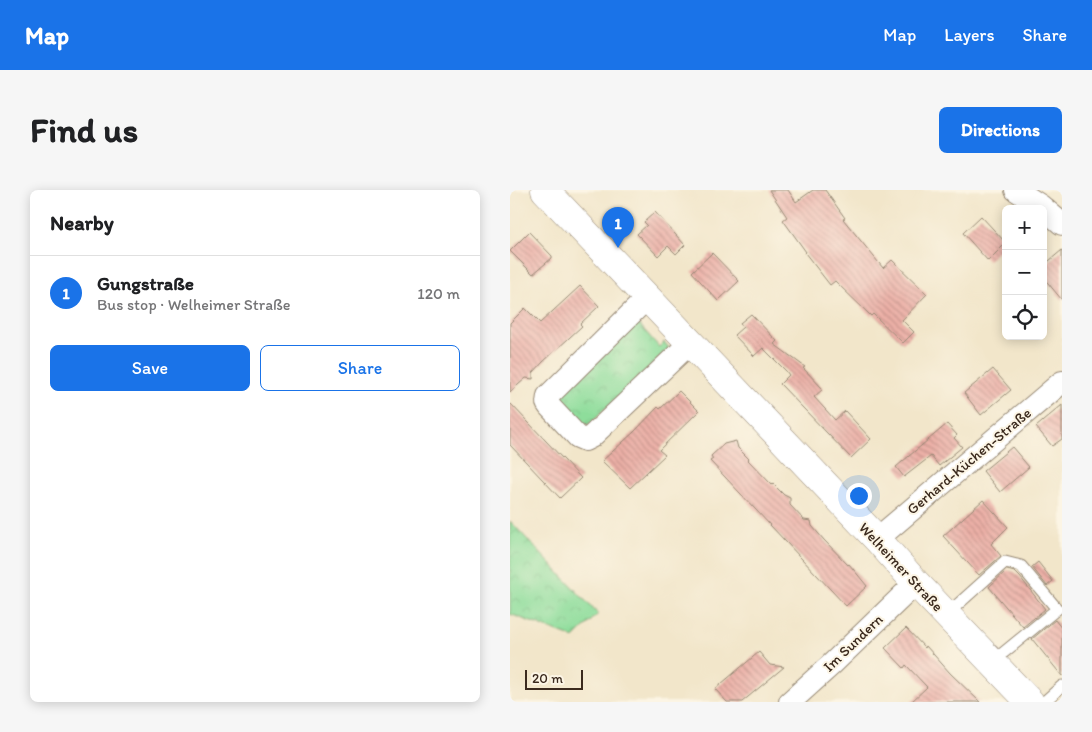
<!DOCTYPE html>
<html lang="en">
<head>
<meta charset="utf-8">
<style>
  body { margin:0; font-family:Itim,sans-serif; background:#f6f6f6; color:#202124 }
  .controls { position:absolute; right:15px; top:15px; display:grid; overflow:hidden; border-radius:8px; box-shadow:0 2px 12px #0003 }
  .controls button { width:45px; height:45px; display:grid; place-items:center; padding:0; border:0; border-bottom:1px solid #e0e0e0; background:#fff; color:#202124; font:25px sans-serif }
  .scale { position:absolute; left:15px; bottom:12px; width:58px; box-sizing:border-box; padding-left:5px; border:2px solid #3b2a1e; border-top:0; font-size:14px; line-height:18px; white-space:nowrap; color:#3b2a1e; -webkit-text-stroke:4px #fcf5e5; paint-order:stroke }
  .you { position:absolute; left:348px; top:305px; width:18px; height:18px; margin:-12px; border:4px solid #fff; border-radius:50%; background:#1a73e8; box-shadow:0 0 0 8px #1a73e833 }
  .badge { display:grid; place-items:center; width:32px; height:32px; border-radius:50%; background:#1a73e8; color:#fff; font-size:16px; font-weight:700 }
  .pin { position:absolute; translate:-50% -41px; filter:drop-shadow(0 1px 2px #0008) }
  .pin::after { content:''; position:absolute; top:26px; width:18px; height:15px; background:inherit; clip-path:polygon(0 0,100% 0,50% 100%) }
  .list { margin:0; padding:0; list-style:none }
  h2 { display:flex; justify-content:space-between; align-items:center; height:65px; margin:0; padding:0 20px; font-size:21px }
  h2 small { font-size:16px; font-weight:400; color:#757577 }
  .list li { display:grid; grid-template-columns:32px 1fr auto; gap:15px; align-items:center; box-sizing:border-box; height:75px; padding:0 20px; border-top:1px solid #e0e0e0 }
  .list b { display:block; font-size:19px; white-space:nowrap }
  .list p { margin:0; font-size:16px; white-space:nowrap; color:#757577 }
  .list em { font-size:16px; font-style:normal; color:#757577 }
  .actions { display:flex; gap:10px; padding:15px 20px }
  .actions a { flex:1; padding:11px 0; border:1px solid #1a73e8; border-radius:8px; text-align:center; font-size:18px; color:#1a73e8 }
  .actions .main { background:#1a73e8; color:#fff }
  .icon { flex:none; width:28px; height:28px; fill:none; stroke:currentColor; stroke-width:2; stroke-linecap:round; stroke-linejoin:round }
  .map { position:relative; flex:none; width:552px; height:512px; overflow:hidden; border-radius:8px }
  header { display:flex; align-items:center; gap:30px; box-sizing:border-box; height:70px; padding:0 25px; background:#1a73e8; color:#fff }
  header strong { font-size:24px }
  nav { display:flex; gap:28px; margin-inline-start:auto; font-size:18px }
  .intro { display:flex; align-items:center; justify-content:space-between; box-sizing:border-box; height:120px; padding:0 30px }
  h1 { margin:0; font-size:35px }
  .button { padding:12px 22px; border-radius:8px; background:#1a73e8; color:#fff; font-size:18px; font-weight:700 }
  main { display:flex; gap:30px; padding:0 30px }
  aside { flex:1; background:#fff; border-radius:8px; box-shadow:0 2px 12px #0003 }
  .map>svg:first-child { display:block }
  .park { fill:url(#park-crowns); stroke:#64845c }
  .building { fill:url(#building-back-hatch) }
  .lines { fill:none; stroke-linecap:round; stroke-linejoin:round }
  .service-casing { stroke:#968874; stroke-width:13 }
  .minor-casing { stroke:#968874; stroke-width:24 }
  .tertiary-casing { stroke:#968874; stroke-width:29 }
  .service { stroke:#fff; stroke-width:11 }
  .minor { stroke:#fff; stroke-width:22 }
  .tertiary { stroke:#fff; stroke-width:28 }
  .labels { text-anchor:middle; stroke-width:4; stroke-linejoin:round; paint-order:stroke }
  .street-label { font-size:15px; fill:#3b2a1e; stroke:#fcf5e5 }
</style>
</head>
<body>
<header>
<strong>Map</strong>
<nav><a>Map</a><a>Layers</a><a>Share</a></nav>
</header>
<div class="intro"><h1>Find us</h1><a class="button">Directions</a></div>
<main>
<aside>
<h2>Nearby<small></small></h2>
<ul class="list">
<li><span class="badge">1</span><div><b>Gungstraße</b><p>Bus stop · Welheimer Straße</p></div><em>120 m</em></li>
</ul>
<div class="actions"><a class="main">Save</a><a>Share</a></div>
</aside>
<div class="map">
<svg width="552" height="512" viewBox="0 0 552 512">
  <defs>
    <pattern id="park-crowns" width="20" height="18" patternUnits="userSpaceOnUse" patternTransform="scale(1.25)"><rect width="20" height="18" fill="#8edd9b"/><path d="M2 6a3 3 0 1 1 6 0M12 15a3 3 0 1 1 6 0" fill="none" stroke="#7bbe85"/></pattern>
    <pattern id="building-back-hatch" width="6" height="6" patternUnits="userSpaceOnUse" patternTransform="scale(1.25)"><rect width="6" height="6" fill="#ecb0a7"/><path d="M-1 5l2 2M0 0l6 6M5-1l2 2" fill="none" stroke="#c08f87"/></pattern>
  </defs>
  <rect width="100%" height="100%" fill="#fcf5e5"/>
  <filter id="ink" filterUnits="userSpaceOnUse"><feTurbulence type="fractalNoise" baseFrequency=".02" numOctaves="2"/><feDisplacementMap in="SourceGraphic" scale="10" xChannelSelector="R" yChannelSelector="G"/><feConvolveMatrix kernelMatrix="1 2 1 2 8 2 1 2 1" color-interpolation-filters="sRGB"/></filter>
  <filter id="wash" filterUnits="userSpaceOnUse"><feTurbulence type="fractalNoise" baseFrequency=".0096" numOctaves="4" result="noise"/><feDisplacementMap in="SourceGraphic" scale="20" xChannelSelector="R" yChannelSelector="G"/><feGaussianBlur stdDeviation="1.12" result="paint"/><feColorMatrix in="noise" values="0 0 0 0 0 0 0 0 0 0 0 0 0 0 0 0 0 1.4 0 .05"/><feComposite in="paint" operator="in"/></filter>
  <g filter="url(#wash)">
    <rect width="100%" height="100%" fill="#f2e6ca"/>
    <g class="park">
      <path d="M128,133L149,157L154,152L159,158L81,233L77,235H70L51,214L50,207Z"/>
      <path d="M0,331L88,424L64,448L0,424Z"/>
    </g>
    <g id="blocks">
      <g class="building">
        <path d="M259,0H278L286,12L303,0H315L335,28L333,29L373,78L382,70L417,104L392,130L404,142L393,153L363,124L361,126L325,91L320,95L295,63L296,62L273,30L277,27Z"/>
        <path d="M145,22L175,55L166,64L158,56L148,66L127,44L137,35L134,32Z"/>
        <path d="M471,26L496,53L478,71L453,43Z"/>
        <path d="M19,42L42,66V68L23,84L0,61Z"/>
        <path d="M552,60V110L533,87V76Z"/>
        <path d="M202,63L229,91L208,111L182,82Z"/>
        <path d="M70,96L89,116L70,134L72,136L33,172L23,183V189L16,188L0,202V133L15,118L30,133Z"/>
        <path d="M241,124L267,151L264,154L295,177L293,178L313,199L304,207L325,230L335,221L361,249L341,268L270,194L279,185L276,181L253,158L244,166L224,145L233,137L230,133Z"/>
        <path d="M483,179L501,200L471,225L454,203Z"/>
        <path d="M169,201L189,221L149,260L155,265L120,298L92,271L124,242L148,217L150,219Z"/>
        <path d="M0,213L71,288L50,308L0,255Z"/>
        <path d="M552,215V249L542,256L526,237Z"/>
        <path d="M437,234L447,245L444,248L452,257L429,276L421,266L394,287L386,277Z"/>
        <path d="M226,251L228,258L239,269L238,270L262,295L263,294L274,305L280,308V315L294,330L301,331L302,336L314,350L338,375L339,374L357,396L336,416L200,271L203,269L201,266L214,254Z"/>
        <path d="M502,257L519,277L490,302L473,281Z"/>
        <path d="M473,310L498,337L481,354L491,366L469,385L433,346Z"/>
        <path d="M528,372L543,391L537,396L522,377Z"/>
        <path d="M497,380L505,382L510,387L535,419L513,437L479,397Z"/>
        <path d="M545,430L552,439V486L522,449Z"/>
        <path d="M396,438L415,458L416,456L440,483L470,512H401L417,497L396,475L394,478L375,458Z"/>
        <path d="M249,462L260,475L274,477L232,512H217L205,499Z"/>
      </g>
    </g>
  </g>
  <g filter="url(#ink)">
    <use href="#blocks" fill-opacity="0" stroke="#968874" stroke-width="1"/>
    <g class="lines">
      <defs>
        <g id="service">
          <path d="M436,425L495,372L511,376L547,419L482,472"/>
          <path d="M534,512L552,496"/>
        </g>
        <g id="minor">
          <path d="M506,0L531,16L552,34"/>
          <path d="M137,108L38,206L37,213L39,216L68,247L75,250L81,247L180,153"/>
          <path d="M367,349L552,192"/>
          <path d="M280,512L322,474L406,393"/>
        </g>
        <path id="tertiary" d="M35,0L367,349L406,393L520,512"/>
      </defs>
      <use href="#service" class="service-casing"/>
      <use href="#minor" class="minor-casing"/>
      <use href="#tertiary" class="tertiary-casing"/>
      <use href="#service" class="service"/>
      <use href="#minor" class="minor"/>
      <use href="#tertiary" class="tertiary"/>
    </g>
  </g>
  <g class="labels">
    <g class="street-label">
      <text transform="translate(459 271) rotate(-40)" y="5">Gerhard-Küchen-Straße</text>
      <text transform="translate(391 377) rotate(47)" y="5">Welheimer Straße</text>
      <text transform="translate(343 453) rotate(-44)" y="5">Im Sundern</text>
    </g>
  </g>
</svg>
<div class="controls">
<button>+</button>
<button>−</button>
<button><svg class="icon" aria-label="locate" viewBox="0 0 24 24"><circle cx="12" cy="12" r="6"/><path d="M12 2v4M12 18v4M2 12h4M18 12h4"/></svg></button>
</div>
<div class="scale">20 m</div>
<div class="you"></div>
<div class="pin badge" style="left:108px;top:58px">1</div>
</div>
</main>
</body>
</html>
